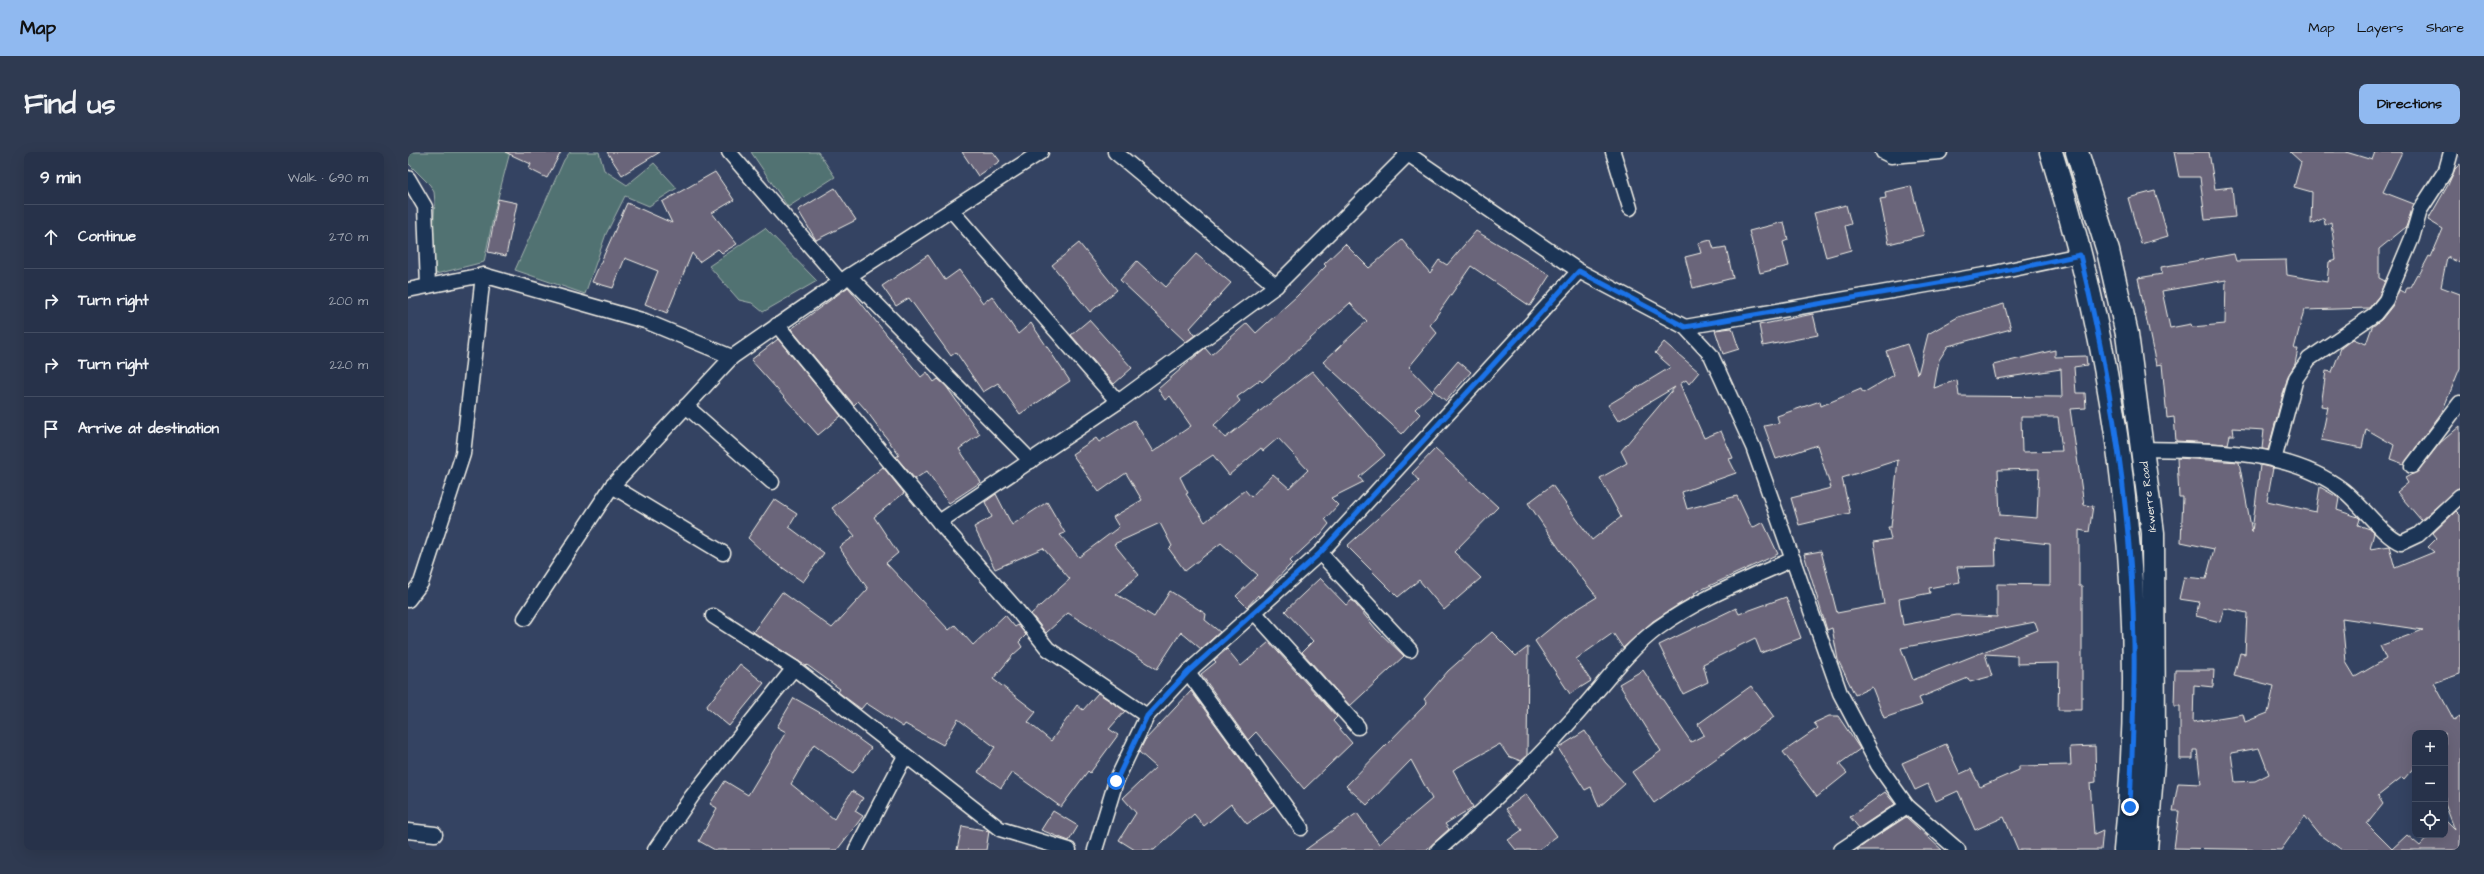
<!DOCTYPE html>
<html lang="en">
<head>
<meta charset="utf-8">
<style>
  body { margin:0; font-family:"Architects Daughter",sans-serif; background:#2f3a51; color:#f1f3f6 }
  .controls { position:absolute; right:12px; bottom:12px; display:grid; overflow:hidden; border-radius:8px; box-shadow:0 4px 16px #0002 }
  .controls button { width:36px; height:36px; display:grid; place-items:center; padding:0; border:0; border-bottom:1px solid #434d62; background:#27324a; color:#f1f3f6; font:20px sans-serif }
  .stop { position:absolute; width:12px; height:12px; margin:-9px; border:3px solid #1a73e8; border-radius:50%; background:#fff }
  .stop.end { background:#1a73e8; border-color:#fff; box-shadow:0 1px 4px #0008 }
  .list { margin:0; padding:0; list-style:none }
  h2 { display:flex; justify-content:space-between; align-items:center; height:52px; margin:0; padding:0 16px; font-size:17px }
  h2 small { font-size:13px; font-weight:400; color:#a4aab5 }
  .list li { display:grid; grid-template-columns:26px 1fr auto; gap:12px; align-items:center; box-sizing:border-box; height:64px; padding:0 16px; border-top:1px solid #434d62 }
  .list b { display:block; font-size:15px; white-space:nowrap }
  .list em { font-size:13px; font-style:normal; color:#a4aab5 }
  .icon { flex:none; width:22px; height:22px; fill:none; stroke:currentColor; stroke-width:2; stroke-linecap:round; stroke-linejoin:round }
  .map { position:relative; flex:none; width:2052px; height:698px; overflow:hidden; border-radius:8px }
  header { display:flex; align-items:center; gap:24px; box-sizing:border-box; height:56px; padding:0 20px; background:#90b9f0; color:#111 }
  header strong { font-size:19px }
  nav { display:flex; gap:22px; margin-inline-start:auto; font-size:14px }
  .intro { display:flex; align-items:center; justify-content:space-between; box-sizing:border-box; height:96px; padding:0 24px }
  h1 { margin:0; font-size:28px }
  .button { padding:10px 18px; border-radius:8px; background:#90b9f0; color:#111; font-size:14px; font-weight:700 }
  main { display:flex; gap:24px; padding:0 24px }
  aside { flex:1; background:#27324a; border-radius:8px; box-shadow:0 4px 16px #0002 }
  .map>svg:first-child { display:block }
  .green { fill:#517272; stroke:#a2b2ad }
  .building { fill:#6a657a; stroke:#f4f1e8; fill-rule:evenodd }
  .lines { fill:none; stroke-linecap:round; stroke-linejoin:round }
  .street-casing { stroke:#f4f1e8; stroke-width:17 }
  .primary-casing { stroke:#f4f1e8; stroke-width:25 }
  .street { stroke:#1d3557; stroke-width:14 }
  .primary { stroke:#1d3557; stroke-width:22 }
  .route { stroke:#1a73e8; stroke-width:5 }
  .labels { text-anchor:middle; stroke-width:4; stroke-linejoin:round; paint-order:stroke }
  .street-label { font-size:11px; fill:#f4f1e8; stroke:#1d3557 }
</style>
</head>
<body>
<header>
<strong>Map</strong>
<nav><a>Map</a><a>Layers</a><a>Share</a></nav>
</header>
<div class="intro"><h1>Find us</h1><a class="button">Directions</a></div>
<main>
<aside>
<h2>9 min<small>Walk · 690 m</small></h2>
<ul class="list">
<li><svg class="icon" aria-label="ahead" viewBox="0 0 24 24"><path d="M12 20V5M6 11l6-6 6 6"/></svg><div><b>Continue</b></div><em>270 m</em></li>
<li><svg class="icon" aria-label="right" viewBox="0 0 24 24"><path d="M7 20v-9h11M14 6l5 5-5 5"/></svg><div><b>Turn right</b></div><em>200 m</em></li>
<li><svg class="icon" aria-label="right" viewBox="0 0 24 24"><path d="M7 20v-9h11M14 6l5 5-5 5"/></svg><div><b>Turn right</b></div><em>220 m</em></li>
<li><svg class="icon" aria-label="arrive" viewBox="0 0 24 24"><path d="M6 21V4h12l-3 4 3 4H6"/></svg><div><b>Arrive at destination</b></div></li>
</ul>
</aside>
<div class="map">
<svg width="2052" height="698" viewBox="0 0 2052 698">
  <rect width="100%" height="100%" fill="#344362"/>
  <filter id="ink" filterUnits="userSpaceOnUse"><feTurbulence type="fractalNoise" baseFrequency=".025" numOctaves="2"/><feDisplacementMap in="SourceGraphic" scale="8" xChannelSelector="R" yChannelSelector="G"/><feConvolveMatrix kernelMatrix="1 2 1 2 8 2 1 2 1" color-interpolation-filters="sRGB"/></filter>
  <g filter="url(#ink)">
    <g class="green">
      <path d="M0,0H102L87,57L76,110L28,122L24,91L27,50L26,40L22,33L0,11Z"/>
      <path d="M162,0H191L196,18L219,33L246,11L269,36L241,54L217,44L198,82L177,142L107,118L156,8Z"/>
      <path d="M343,0H410L427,25L380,55Z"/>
      <path d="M357,76L409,129L355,160L344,151L331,148L301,114Z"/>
    </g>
    <g class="building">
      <path d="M97,0H153L139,26L121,17L123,12Z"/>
      <path d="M199,0H252L214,23Z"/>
      <path d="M554,0H585L592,9L570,24Z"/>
      <path d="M1766,0H1801L1807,37L1824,35L1827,65L1797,68L1792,25H1771Z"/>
      <path d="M1882,0H1938L1964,8L1967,0H1994L1975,40L2006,52L1998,75L1971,97V126L1977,129L1971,144L1961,156L1896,158L1886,197H1890L1887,212L1880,224L1860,298L1854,297L1856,278L1825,276L1826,283H1822L1820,292L1768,289L1766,265L1759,266L1754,212L1748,213L1730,126L1754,122L1753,115L1826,102L1828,109L1878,108L1879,123L1919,130L1921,110L1928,108L1923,70L1917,73L1916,66L1903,72L1904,40L1886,35L1893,10ZM1818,128L1817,172L1784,175L1783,172L1762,176L1754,139Z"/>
      <path d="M2052,12V111L2039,105L2033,135L2052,142V216L2034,260L1996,312L1982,307L1986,293L1958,277L1954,296L1913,288L1920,255L1913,254L1918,219L1924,220L1933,196L1945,187L1958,192L1964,175L1974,167L1985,153L1991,138L1997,141L1999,135H2002L2009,122L2011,123L2021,104L2023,105L2035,77L2020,68L2040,33L2047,17Z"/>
      <path d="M307,20L326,48L304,61L329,92L314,101L310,97L291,110L284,101L259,161L237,152L250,119L217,106L205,136L184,130L219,51L264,71L254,50Z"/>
      <path d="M1503,34L1516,83L1481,92L1472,47L1478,46L1477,40Z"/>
      <path d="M427,36L448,68L408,88L390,58Z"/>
      <path d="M1747,39L1760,84L1733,92L1720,46Z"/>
      <path d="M90,47L109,51L98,104L80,100Z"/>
      <path d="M1438,53L1443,72L1437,74L1443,98L1418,105L1406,61Z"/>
      <path d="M1376,70L1380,88L1375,90L1381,114L1352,121L1341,79Z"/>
      <path d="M1068,79L1142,123L1122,154L1063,114L1022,173L1029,181L1001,215L1025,240L1007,257L1012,262L994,282L915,210L959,169L942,151L854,230L852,228L829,245L832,249L806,273L817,286L904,219L977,303L951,325L955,330L923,346L930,353L917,367L921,372L909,387L908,385L882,409L884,411L855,441L851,445L850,443L839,455L828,444L850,423L813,391L777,419L761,397L764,394L752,371L706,392L731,423L708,442L746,465L762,439L798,462L797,468L812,480L793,497L773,480L749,517L660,461L638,481L623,462L662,427L635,396L587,417L566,375L584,365L577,350L588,342L604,373L639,350L657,381L652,383L671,405L711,375L705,365L734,348L718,321L691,340L664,302L688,286L691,290L726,268L745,300L783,274L762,244L757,248L750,237L790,202L797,196L803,203L839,171L848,181L889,144L918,114L916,112L937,92L961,116L994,88L1022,121L1031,108L1039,113ZM870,286L900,318L881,336L865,322L843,345L837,338L797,370L778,342L780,341L772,325L805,303L821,323L853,296L855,299Z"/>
      <path d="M1303,88L1306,97L1318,95L1325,126L1285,136L1277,105L1293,101L1290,91Z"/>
      <path d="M671,91L709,138L682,160L644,113Z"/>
      <path d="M788,102L823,131L782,176L787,183L778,190L712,128L729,109L758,135Z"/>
      <path d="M520,103L537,128L551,118L575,151L584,144L610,182L623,171L662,229L612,262L590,231L575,240L548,200L543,204L501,146L488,154L474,134Z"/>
      <path d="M440,135L513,225L519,220L526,230L530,227L538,234L572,282L551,297L573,330L541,351L519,319L507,327L488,305L491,303L457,257L450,249L446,253L383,177Z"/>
      <path d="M1596,152L1603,177L1540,194L1531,208L1526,236L1549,228L1551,244L1654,245L1653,217L1588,227L1585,213L1647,198V205L1678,204L1679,213L1666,215L1668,241H1677L1678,256L1662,257L1676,353L1685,354L1681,380L1671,378V434H1674V558H1650L1651,511L1609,512V504L1577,502L1584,524L1562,530L1560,526L1511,546L1514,553L1476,566L1464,535L1447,543L1430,508L1424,476L1419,478L1396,402L1413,399L1429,461L1476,452L1466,390L1483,387L1480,375H1483L1490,308L1434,326L1442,361L1391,373L1383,346L1423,336L1409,293L1368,307L1356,274L1371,271L1369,264L1412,249L1413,254L1453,237L1455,241L1486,223L1478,199L1499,192L1510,222L1520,182L1550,165ZM1613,265H1650L1654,299L1614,300ZM1631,317L1629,366L1592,363L1590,318ZM1587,386L1642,392V433L1589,432V465L1549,463L1495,473L1491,447L1522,441L1521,436L1552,430L1549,415L1588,414ZM1627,470L1630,478L1505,528L1493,496Z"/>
      <path d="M1405,162L1410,183L1355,194L1351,173Z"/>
      <path d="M681,168L724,216L706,232L663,183Z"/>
      <path d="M1324,176L1331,197L1315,202L1307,178Z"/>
      <path d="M370,187L433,264L410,283L343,208Z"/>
      <path d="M1256,190L1291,220L1281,232L1278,228L1272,232L1296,286L1313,279L1325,306L1321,307L1328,321L1274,340L1279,357L1329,344L1344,376L1355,370L1370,402L1286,441L1287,443L1245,469L1215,496L1205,481L1168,507L1183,529L1162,542L1127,489L1155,466L1189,445L1159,408L1120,351L1144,333L1184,388L1213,365L1192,326L1219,311L1213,299L1267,235L1210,269L1200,253L1263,215L1247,201Z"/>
      <path d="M1050,209L1063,220L1038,249L1025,238Z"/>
      <path d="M2052,274V335L2013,368L1989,340L2000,331L1997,326L2010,319L2032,291Z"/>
      <path d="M1027,297L1090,355L1046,400L1073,426L1036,458L1011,428L990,445L939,394L1011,329L1004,321Z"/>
      <path d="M1769,306L1831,310L1844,380L1852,313L1865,316L1859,349L1908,360L1912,335L1931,346L1929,358L1950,365L1952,367L1950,373L1962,377L1966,381L1962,397L1981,394L1987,416L2026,400L2020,395L2029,386L2025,381L2048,359L2052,363V522L2026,531L2046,568L2052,564V698H1934L1910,681L1897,664L1873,698L1766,696L1771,659H1765L1770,631L1793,632L1789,598H1785V607H1772V554H1766L1767,518H1806L1805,535L1786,533L1785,570L1835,562L1837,570L1860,561L1866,534L1826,524L1832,501L1837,502L1839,461L1816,456L1812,470L1788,464L1791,450L1771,447L1776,425L1798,427L1806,397L1773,390L1775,345H1771ZM1934,466L2015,478L1972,494L1978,507L1947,525L1938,510ZM2007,581H2037V652L2047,678L2037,668V683H2022L2012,694L1999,683L1984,697L1959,672L1975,652L1970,644L1994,625L1996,627L2007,614ZM1851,596L1861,622L1847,629L1827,630L1823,601Z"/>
      <path d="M475,315L496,341L466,365L490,401L478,411L541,478L547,473L565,493L597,463L607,475L610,473L618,483L611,490L614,495L605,503L585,527L628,560L620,570L643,589L669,553L675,558L690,541L717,559L701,577L710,583L682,621L680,619L653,655L604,620L593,636L570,620L587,595L550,567L535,593L497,572L495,575L458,551L453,557L430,540L432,537L399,513L398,514L345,480L374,440L424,476L460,437L431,395L447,384L424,356Z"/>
      <path d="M366,347L389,362L381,375L416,401L395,430L365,409L340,386Z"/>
      <path d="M912,426L938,453L944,448L968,477L996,504L942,554L894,500L905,489L877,459Z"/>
      <path d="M1378,445L1393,486L1353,501L1347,486L1295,512L1300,530L1275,542L1251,493L1328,456L1331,462Z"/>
      <path d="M1084,480L1108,504L1120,495L1119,604L1113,609L1100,604L1092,592L1045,618L1065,655L1037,672L1041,677L1018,698H897L949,661L971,692L1024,647L1003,608L959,653L938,634L1019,551L1016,547L1040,519Z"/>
      <path d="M861,490L929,565L925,569L944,591L896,637L848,580L840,588L793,522L808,510L806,508L819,497L833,514Z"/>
      <path d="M332,512L356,531L321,574L298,555Z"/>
      <path d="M1235,518L1283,590L1296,583L1290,572L1343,534L1366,565L1246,651L1224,620L1253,599L1211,532Z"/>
      <path d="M783,539L866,653L839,672L823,652L796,674L786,662L746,698H727L711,688L728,661L715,646L748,615L731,600L737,588Z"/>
      <path d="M386,546L423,567L463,596L445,621L406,592L383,632L426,667L444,639L455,646L447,659L455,664L429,698H307L291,689L309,656L302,652L317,629L340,643L378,580L369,575Z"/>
      <path d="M1421,564H1430L1452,597L1431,612L1439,621L1409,645L1375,600L1410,576L1406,571Z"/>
      <path d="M1177,579L1197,610L1217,632L1191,655L1183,635L1177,638L1150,596Z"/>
      <path d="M1538,592L1552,622L1563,617L1572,635L1611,618V614L1663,613L1662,595L1687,594L1688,630L1682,631L1686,682L1695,678L1693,698H1610L1596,665L1567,678L1550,639L1528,649L1520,632L1507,638L1494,611Z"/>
      <path d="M1477,640L1487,652L1451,676L1442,665Z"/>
      <path d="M1118,642L1149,684L1130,698H1108L1100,688L1114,678L1098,657Z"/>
      <path d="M645,659L670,674L661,689L633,678Z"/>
      <path d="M1498,665L1534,698H1449L1461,689Z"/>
      <path d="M554,674L581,679L578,698H549Z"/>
    </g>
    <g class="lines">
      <defs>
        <g id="street">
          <path d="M321,0L433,130"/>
          <path d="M707,0L868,134"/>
          <path d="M997,0L1171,119L1277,175L1303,203L1345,295L1432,541L1470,613L1499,654L1550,698"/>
          <path d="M1205,0L1222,56"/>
          <path d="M1475,0L1483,4L1532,0"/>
          <path d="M0,26L17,55L20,134"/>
          <path d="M544,59L710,250"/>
          <path d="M441,124L623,309"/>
          <path d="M0,138L75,123L237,169L324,205"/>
          <path d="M369,173L531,370L608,457L640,497L739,564"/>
          <path d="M1277,175L1582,122L1672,103"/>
          <path d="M278,254L364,330"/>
          <path d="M1735,297C1799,298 1882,297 1935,338C1953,352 1975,384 1993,391L2010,383L2052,344"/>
          <path d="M1866,308L1888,226L1901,207L1967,162L1978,148L2004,86L2012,58L2038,18L2043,0"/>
          <path d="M2004,314L2052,251"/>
          <path d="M204,334L315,401"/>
          <path d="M531,370L710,250L868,134L1000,2"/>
          <path d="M912,401L1002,498"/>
          <path d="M0,448L13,431L55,302L75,123"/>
          <path d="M847,461L950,575"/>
          <path d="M305,464L386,516L592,677L661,698"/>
          <path d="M117,466L204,334L324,205L441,124L633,0"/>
          <path d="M780,520L893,676"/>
          <path d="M0,679L27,682"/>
          <path d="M247,698L284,644L386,516"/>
          <path d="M448,698L497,604"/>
          <path d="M687,698L708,629L739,564L780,520L912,401L1171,119"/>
          <path d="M1030,698C1080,656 1128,608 1171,560C1196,532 1220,498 1250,476C1291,446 1339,428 1385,407"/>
          <path d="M1433,698L1499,654"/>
        </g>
        <g id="primary">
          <path d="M1643,0C1714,224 1742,464 1717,698"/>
          <path d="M1669,0L1700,99L1719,182L1745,381L1746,597L1738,698"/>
        </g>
      </defs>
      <use href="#street" class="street-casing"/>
      <use href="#primary" class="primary-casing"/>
      <use href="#street" class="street"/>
      <use href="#primary" class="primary"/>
    </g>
  </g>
  <g class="lines" filter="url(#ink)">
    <path class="route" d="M708,629L739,564L780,520L912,401L1171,119L1277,175L1582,122L1672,103C1703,230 1724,361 1726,492C1727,546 1724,601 1722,655"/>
  </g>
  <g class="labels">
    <g class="street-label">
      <text transform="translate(1740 345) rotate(-97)" y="4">Ikwerre Road</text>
    </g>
  </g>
</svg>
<div class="controls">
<button>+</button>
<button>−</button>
<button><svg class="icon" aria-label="locate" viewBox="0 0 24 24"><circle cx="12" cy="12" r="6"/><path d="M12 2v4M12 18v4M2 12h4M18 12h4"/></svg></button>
</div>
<div class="stop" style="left:708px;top:629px"></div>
<div class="stop end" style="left:1722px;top:655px"></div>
</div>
</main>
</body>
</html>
